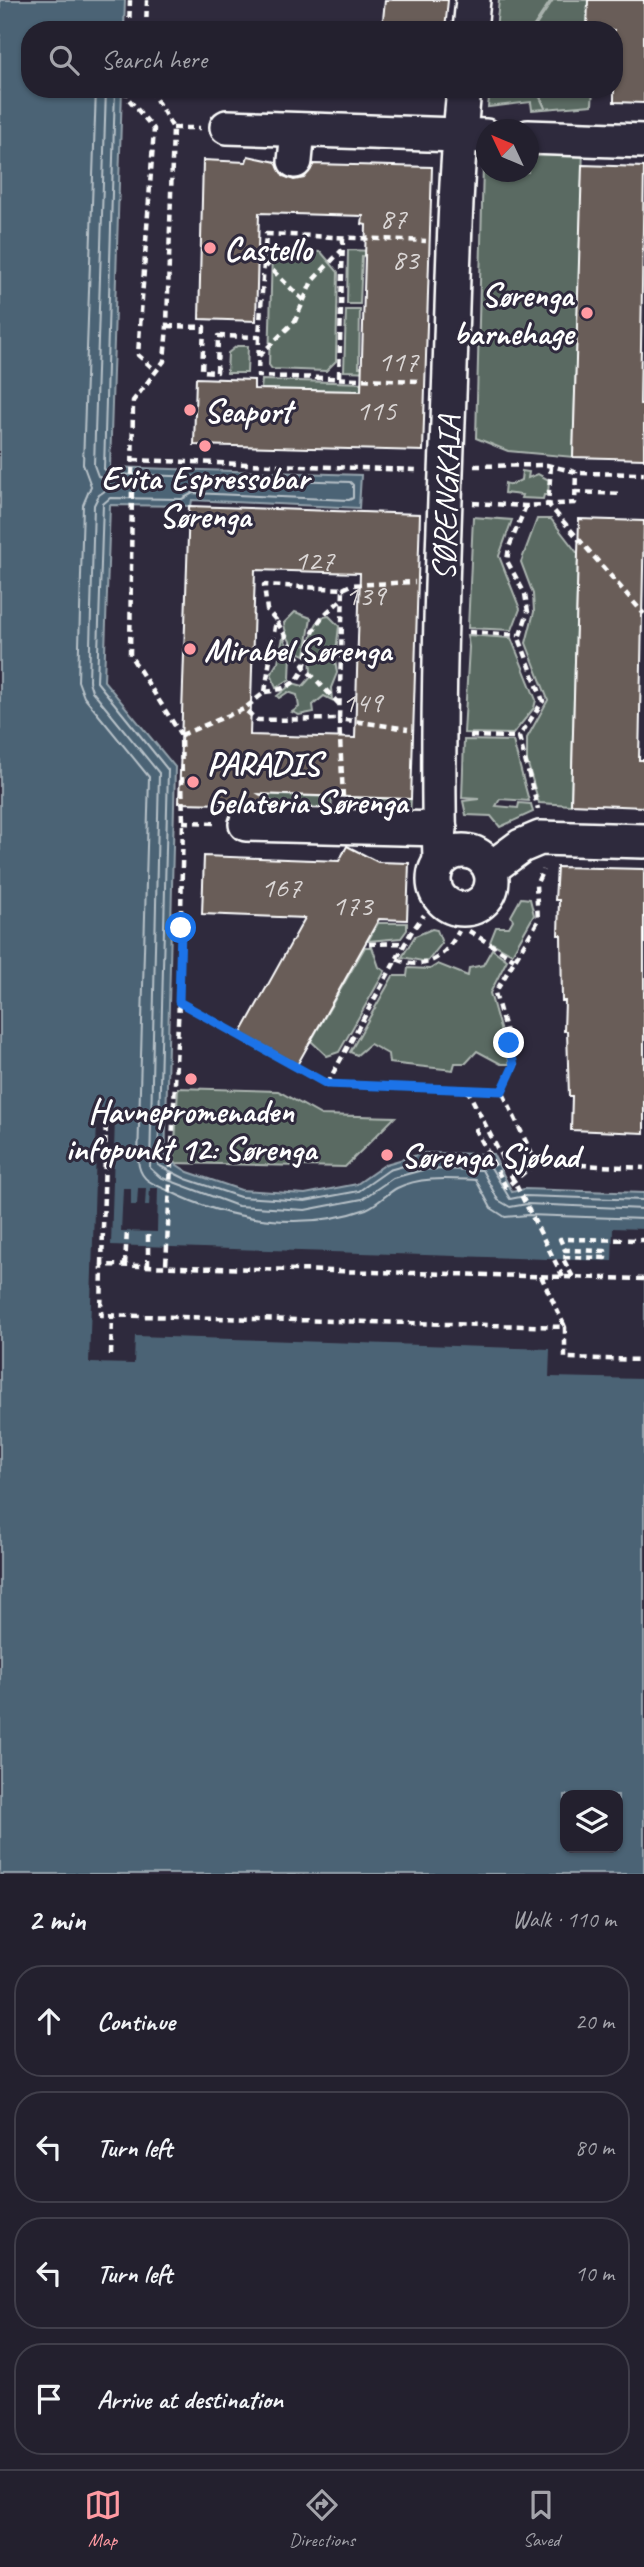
<!DOCTYPE html>
<html lang="en">
<head>
<meta charset="utf-8">
<style>
  body { margin:0; font-family:Caveat,sans-serif; background:#2b2836; color:#f1f3f6 }
  .controls { position:absolute; right:21px; bottom:21px; display:grid; overflow:hidden; border-radius:14px; box-shadow:0 2px 5px #0004 }
  .controls button { width:63px; height:63px; display:grid; place-items:center; padding:0; border:0; border-bottom:2px solid #403e4a; background:#23202e; color:#f1f3f6; font:35px sans-serif }
  .compass { position:absolute; left:476px; top:119px; width:63px; height:63px; border-radius:50%; background:#23202e; box-shadow:0 2px 5px #0004; rotate:314deg }
  .stop { position:absolute; width:21px; height:21px; margin:-16px; border:5px solid #1a73e8; border-radius:50%; background:#fff }
  .stop.end { background:#1a73e8; border-color:#fff; box-shadow:0 2px 7px #0008 }
  .list { margin:0; padding:0; list-style:none }
  h2 { display:flex; justify-content:space-between; align-items:center; height:91px; margin:0; padding:0 28px; font-size:30px }
  h2 small { font-size:23px; font-weight:400; color:#a3a3aa }
  .list li { display:grid; grid-template-columns:46px 1fr auto; gap:21px; align-items:center; box-sizing:border-box; height:112px; margin:0 14px 14px; padding:0 14px; border:2px solid #403e4a; border-radius:28px }
  .list b { display:block; font-size:26px; white-space:nowrap }
  .list em { font-size:23px; font-style:normal; color:#a3a3aa }
  .icon { flex:none; width:38px; height:38px; fill:none; stroke:currentColor; stroke-width:2; stroke-linecap:round; stroke-linejoin:round }
  .map { position:relative; flex:none; width:644px; height:1874px; overflow:hidden }
  .search { position:absolute; background:#23202e; box-shadow:0 2px 5px #0004; left:21px; right:21px; top:21px; height:77px; display:flex; align-items:center; gap:18px; box-sizing:border-box; padding:0 24px; border-radius:28px; color:#a3a3aa; font-size:26px }
  .sheet { height:595px; background:#23202e }
  nav { display:flex; justify-content:space-around; align-items:center; box-sizing:border-box; height:98px; border-top:2px solid #403e4a; background:#23202e; font-size:19px; color:#a3a3aa }
  nav a { display:grid; justify-items:center; gap:4px }
  nav .on { color:#ff9aa2 }
  .map>svg:first-child { display:block }
  .green { fill:#5a6b62; stroke:#acb5b0; stroke-width:2 }
  .water { fill:#4c6475; stroke:#94a2ac; stroke-width:2; fill-rule:evenodd }
  .pier { fill:#2f2a3d }
  .lines { fill:none; stroke-linecap:round; stroke-linejoin:round }
  .shore { stroke:#b7c1c8; stroke-width:2 }
  .building { fill:#695d58; stroke:#fff; stroke-width:2; fill-rule:evenodd }
  .minor-casing { stroke:#fff; stroke-width:38 }
  .path { stroke:#fff; stroke-width:4.5; stroke-dasharray:7 5; stroke-linecap:butt }
  .minor { stroke:#2f2a3d; stroke-width:33 }
  .route { stroke:#1a73e8; stroke-width:9 }
  .poi-dot { fill:#ff9aa2; stroke:#2f2a3d; stroke-width:2.5 }
  .labels { text-anchor:middle; stroke-width:6; stroke-linejoin:round; paint-order:stroke }
  .number-label { font-size:30px; fill:#dad6d5 }
  .poi-label { font-size:33px; font-weight:bold; fill:#fff; stroke:#2f2a3d; text-anchor:start }
  .street-label { font-size:33px; fill:#fff; stroke:#2f2a3d }
</style>
</head>
<body>
<div class="map">
<svg width="644" height="1874" viewBox="0 0 644 1874">
  <rect width="100%" height="100%" fill="#2f2a3d"/>
  <filter id="ink" filterUnits="userSpaceOnUse"><feTurbulence type="fractalNoise" baseFrequency=".0143" numOctaves="2"/><feDisplacementMap in="SourceGraphic" scale="14" xChannelSelector="R" yChannelSelector="G"/><feConvolveMatrix kernelMatrix="1 2 1 2 8 2 1 2 1" color-interpolation-filters="sRGB"/></filter>
  <g filter="url(#ink)">
    <g class="green">
      <path d="M499,0H551L531,30H496Z"/>
      <path d="M553,0H589L588,30H533Z"/>
      <path d="M490,89H536L545,108L538,89H593L592,105L532,110L531,102L488,107Z"/>
      <path d="M583,148L573,457L508,451L476,438L483,165H486V172H528L529,157Z"/>
      <path d="M348,250L375,251L379,257L362,256L360,304H347Z"/>
      <path d="M272,251L321,252L338,272L336,361L326,371L272,369L269,365Z"/>
      <path d="M346,310H360L359,367H373V372L344,371Z"/>
      <path d="M237,346H248L247,373H227L228,353Z"/>
      <path d="M262,380L366,383V392L261,389Z"/>
      <path d="M522,471L529,472L528,478L538,474L549,480L548,495H544L543,499L521,498L522,495L504,493L505,483L511,485L521,480Z"/>
      <path d="M473,517L512,520L499,556L520,609L512,630L468,628Z"/>
      <path d="M537,519H551L578,554L571,805L539,803L527,761V738L548,700L526,643L534,612L533,594L521,562Z"/>
      <path d="M295,612L311,618L305,655C293,652 285,634 284,623Z"/>
      <path d="M329,616L339,626L335,660L337,673L331,688L332,700L324,696L313,705L314,712L299,715L292,712L299,707L297,695L288,692L279,698L277,696L293,683L303,686L311,677C311,657 306,632 322,617Z"/>
      <path d="M467,635L511,638L536,700L534,708L513,734L464,733L469,647Z"/>
      <path d="M283,637L291,653L290,679L276,688L271,673L278,662Z"/>
      <path d="M464,740L513,741L529,801L500,799L496,806L518,808L519,803L531,804L533,812L500,827L491,816L466,815L463,801L479,799L462,798Z"/>
      <path d="M254,794L332,797L331,815L253,813Z"/>
      <path d="M354,798L411,799L410,817L354,815Z"/>
      <path d="M521,898L530,899L534,915L512,954L490,942L496,927H509L513,920L511,916Z"/>
      <path d="M378,923H407V930L401,938L368,941Z"/>
      <path d="M432,929L437,930L442,943L427,962L402,957L415,936Z"/>
      <path d="M365,947H372L379,967L385,971L339,1052L327,1056L311,1041Z"/>
      <path d="M492,949L507,960L490,993L510,1064H501L477,1051L466,1063H455L453,1070L389,1063L388,1054L370,1044L357,1055L350,1052L393,976H407L408,968L430,969L438,964L468,976L469,968L483,965Z"/>
      <path d="M178,1088L278,1091L321,1115L395,1117L345,1167L174,1163Z"/>
    </g>
    <path class="water" d="M0,0H125L124,30H30V89H122L110,467L361,475L359,508L192,500L191,506L110,505L104,681L175,767L165,1163H174L188,1172L241,1190L305,1194L357,1184L386,1164L424,1153L493,1154L512,1192L524,1189L644,1193V1874H0ZM565,1795H618V1848H565Z"/>
    <g class="pier">
      <path d="M97,1118L115,1119L111,1245L612,1261L613,1228L644,1229V1379L549,1377L550,1349L135,1336L134,1364L89,1363Z"/>
      <path d="M123,1188H131V1205H137L138,1188H146L145,1206H149L150,1188H158L157,1232L121,1231Z"/>
    </g>
    <g class="lines">
      <g class="shore">
        <path d="M96,89L83,464L91,486L83,505L78,681L84,697L149,777L138,1160C140,1182 153,1183 169,1191C227,1220 303,1232 366,1209C378,1204 386,1194 397,1188C421,1176 450,1179 476,1180L491,1208L505,1217L528,1215L644,1219"/>
        <path d="M106,89L94,465L98,476L112,486L99,495L94,505L89,681L92,691L159,773L150,1168L160,1177L238,1206L305,1210L362,1199L393,1178L426,1169L482,1170L498,1200L510,1207L527,1204L644,1209"/>
        <path d="M115,89L104,469L111,474L350,482L353,485V498L349,500L193,493L182,499L110,498L103,504L97,682L168,770L158,1165L186,1179L240,1197L305,1201L359,1191L389,1170L425,1160L487,1161L510,1199L525,1196L644,1200"/>
      </g>
    </g>
    <g class="building">
      <path d="M385,0H448L445,30H382Z"/>
      <path d="M588,0H644V103L614,102V30H587Z"/>
      <path d="M248,156L276,162L283,176L294,180L304,178L314,164L432,167L423,451L194,445L196,378L254,380V389L361,391L366,225L362,224L363,216L259,213L256,321L199,319L203,160L246,162Z"/>
      <path d="M582,165L644,167L640,404H644V459L573,457Z"/>
      <path d="M189,506L420,514L411,799L259,794L277,805L179,803ZM255,570L360,573L355,738L250,735Z"/>
      <path d="M579,519L644,521L639,760H644V807L571,804Z"/>
      <path d="M347,846L378,862L409,863L407,920L379,919L296,1067L240,1035L305,918L202,914L204,856L339,861Z"/>
      <path d="M557,867L644,869V1133L571,1130L572,1096H569L567,1031H564L565,1001H562L561,935H558L559,900H555Z"/>
    </g>
    <g class="lines">
      <defs>
        <g id="minor">
          <path d="M470,30L473,0"/>
          <path d="M227,127L486,136"/>
          <path d="M528,137L644,141"/>
          <path d="M295,161L298,130"/>
          <path d="M246,824L440,829"/>
          <circle cx="463" cy="880" r="29"/>
          <path id="s1" d="M440,862C436,707 443,551 449,396C453,294 454,191 464,89"/>
          <path d="M490,869L521,846L540,838L644,841"/>
        </g>
      </defs>
      <use href="#minor" class="minor-casing"/>
      <g class="path">
        <path d="M129,30L130,0"/>
        <path d="M146,30L147,0"/>
        <path d="M127,89L126,96L154,129L138,355L156,371"/>
        <path d="M150,89L173,128L167,326L164,361L133,401L130,655L181,735L183,822L179,1002L166,1266"/>
        <path d="M173,128H200"/>
        <path d="M264,262L304,301"/>
        <path d="M167,326L204,327L202,371L217,372L218,336L259,337L266,234L426,241"/>
        <path d="M259,337L258,376L421,381"/>
        <path d="M259,356L295,321L312,281L342,250"/>
        <path d="M339,377L343,239"/>
        <path d="M133,460L416,470"/>
        <path d="M474,466L547,465L580,473L644,474"/>
        <path d="M551,466L548,504L644,614"/>
        <path d="M575,492L622,494"/>
        <path d="M473,503L526,506L575,503L576,472"/>
        <path d="M526,506L509,547L507,561L525,594L528,612L519,638L543,701L519,737L538,809"/>
        <path d="M343,589L351,585L415,582"/>
        <path d="M277,622L305,668L339,704"/>
        <path d="M469,632L518,635"/>
        <path d="M265,692C318,686 299,653 318,623C323,614 335,606 342,599"/>
        <path d="M181,735L244,709L265,692L276,620L267,610L264,585L343,589L339,719L257,720L244,709"/>
        <path d="M470,736L519,737"/>
        <path d="M343,797L339,719L408,729"/>
        <path d="M183,822L218,823"/>
        <path d="M469,931L514,959"/>
        <path d="M369,944L406,943"/>
        <path d="M397,959C426,972 445,957 459,931"/>
        <path d="M179,1002L327,1084L502,1091L536,1163L644,1168"/>
        <path d="M327,1084L412,931L424,915"/>
        <path d="M467,1089L563,1277"/>
        <path d="M502,1091L515,1065L495,993L538,921L536,885L543,870"/>
        <path d="M475,1128L506,1187L536,1163"/>
        <path d="M102,1265L106,1120"/>
        <path d="M125,1265L127,1231"/>
        <path d="M148,1266V1232"/>
        <path d="M541,1276L565,1327"/>
        <path d="M573,1277L562,1257L605,1258V1251L565,1250L560,1239L644,1240"/>
        <path d="M644,1279L102,1265L101,1315L565,1327V1358L644,1360"/>
        <path d="M111,1355L112,1315"/>
      </g>
      <use href="#minor" class="minor"/>
    </g>
  </g>
  <g class="lines" filter="url(#ink)">
    <path class="route" d="M181,928L179,1002L327,1084L502,1091L514,1065L509,1043"/>
  </g>
  <g class="poi-dot">
    <circle cx="210" cy="248" r="7"/>
    <circle cx="587" cy="313" r="7"/>
    <circle cx="190" cy="410" r="7"/>
    <circle cx="205" cy="446" r="7"/>
    <circle cx="190" cy="649" r="7"/>
    <circle cx="193" cy="782" r="7"/>
    <circle cx="191" cy="1079" r="7"/>
    <circle cx="387" cy="1155" r="7"/>
  </g>
  <g class="labels">
    <g class="number-label">
      <text x="393" y="228">87</text>
      <text x="405" y="269">83</text>
      <text x="398" y="371">117</text>
      <text x="376" y="420">115</text>
      <text x="314" y="570">127</text>
      <text x="365" y="605">139</text>
      <text x="362" y="712">149</text>
      <text x="281" y="897">167</text>
      <text x="352" y="915">173</text>
    </g>
    <g class="poi-label">
      <text x="224" y="260">Castello</text>
      <text x="573" y="306" text-anchor="end">Sørenga<tspan x="573" dy="38">barnehage</tspan></text>
      <text x="204" y="422">Seaport</text>
      <text x="205" y="489" text-anchor="middle">Evita Espressobar<tspan x="205" dy="38">Sørenga</tspan></text>
      <text x="204" y="661">Mirabel Sørenga</text>
      <text x="207" y="775">PARADIS<tspan x="207" dy="38">Gelateria Sørenga</tspan></text>
      <text x="191" y="1122" text-anchor="middle">Havnepromenaden<tspan x="191" dy="38">infopunkt 12: Sørenga</tspan></text>
      <text x="401" y="1167">Sørenga Sjøbad</text>
    </g>
    <g class="street-label">
      <text dy="12" stroke="none"><textPath href="#s1" startOffset="364">SØRENGKAIA</textPath></text>
    </g>
  </g>
</svg>
<div class="controls">
<button><svg class="icon" aria-label="layers" viewBox="0 0 24 24"><path d="M12 4l9 5-9 5-9-5zM3 14l9 5 9-5"/></svg></button>
</div>
<svg class="compass" viewBox="-18 -18 36 36"><path d="M0-13l5 13h-10z" fill="#e53935"/><path d="M0 13l5-13h-10z" fill="#a3a3aa"/></svg>
<div class="stop" style="left:181px;top:928px"></div>
<div class="stop end" style="left:509px;top:1043px"></div>
<div class="search"><svg class="icon" aria-label="search" viewBox="0 0 24 24"><circle cx="10" cy="10" r="6"/><path d="M15 15l6 6"/></svg>Search here</div>
</div>
<section class="sheet">
<h2>2 min<small>Walk · 110 m</small></h2>
<ul class="list">
<li><svg class="icon" aria-label="ahead" viewBox="0 0 24 24"><path d="M12 20V5M6 11l6-6 6 6"/></svg><div><b>Continue</b></div><em>20 m</em></li>
<li><svg class="icon" aria-label="left" viewBox="0 0 24 24"><path d="M17 20v-9H6M10 6l-5 5 5 5"/></svg><div><b>Turn left</b></div><em>80 m</em></li>
<li><svg class="icon" aria-label="left" viewBox="0 0 24 24"><path d="M17 20v-9H6M10 6l-5 5 5 5"/></svg><div><b>Turn left</b></div><em>10 m</em></li>
<li><svg class="icon" aria-label="arrive" viewBox="0 0 24 24"><path d="M6 21V4h12l-3 4 3 4H6"/></svg><div><b>Arrive at destination</b></div></li>
</ul>
</section>
<nav>
<a class="on"><svg class="icon" aria-label="map" viewBox="0 0 24 24"><path d="M3 6l6-2 6 2 6-2v14l-6 2-6-2-6 2zM9 4v14M15 6v14"/></svg>Map</a>
<a><svg class="icon" aria-label="directions" viewBox="0 0 24 24"><path d="M12 3l9 9-9 9-9-9zM9 14v-3h6M13 9l2 2-2 2"/></svg>Directions</a>
<a><svg class="icon" aria-label="saved" viewBox="0 0 24 24"><path d="M7 4h10v16l-5-4-5 4z"/></svg>Saved</a>
</nav>
</body>
</html>
